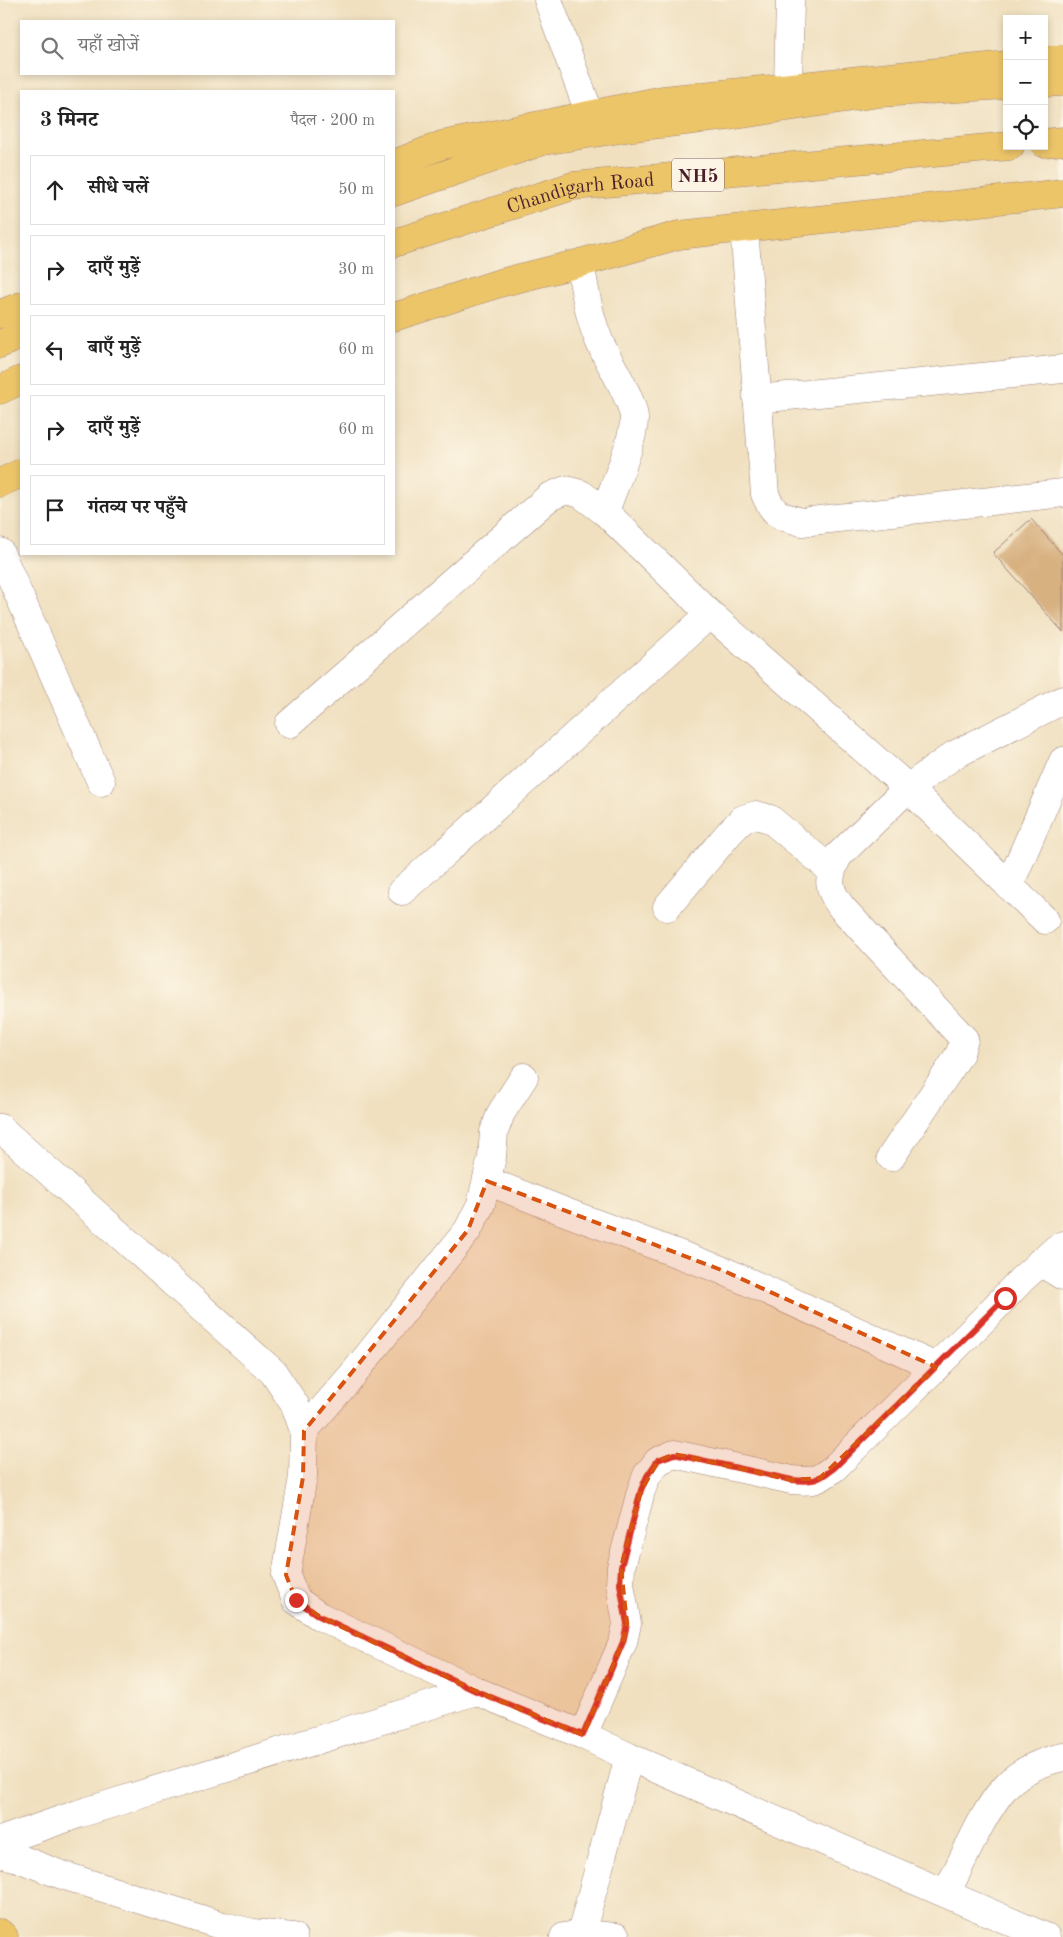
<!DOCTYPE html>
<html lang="hi">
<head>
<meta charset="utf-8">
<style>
  body { margin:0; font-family:"Old Standard TT","Noto Serif Devanagari",serif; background:#f2f2f2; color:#222 }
  .controls { position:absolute; right:15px; top:15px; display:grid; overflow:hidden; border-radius:0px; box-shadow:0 2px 8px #0003 }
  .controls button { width:45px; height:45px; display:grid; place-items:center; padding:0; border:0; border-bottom:1px solid #e0e0e0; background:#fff; color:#222; font:25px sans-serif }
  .stop { position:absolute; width:15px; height:15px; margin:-11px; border:4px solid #d93025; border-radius:50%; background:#fff }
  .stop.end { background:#d93025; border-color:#fff; box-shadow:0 1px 5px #0008 }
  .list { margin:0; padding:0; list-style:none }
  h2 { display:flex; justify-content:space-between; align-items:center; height:65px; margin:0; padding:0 20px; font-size:21px }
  h2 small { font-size:16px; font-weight:400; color:#767676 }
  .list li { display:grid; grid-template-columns:32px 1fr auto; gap:15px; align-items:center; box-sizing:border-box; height:70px; margin:0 10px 10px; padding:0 10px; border:1px solid #e0e0e0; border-radius:0px }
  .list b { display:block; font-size:19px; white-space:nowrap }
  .list em { font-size:16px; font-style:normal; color:#767676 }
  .icon { flex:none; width:28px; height:28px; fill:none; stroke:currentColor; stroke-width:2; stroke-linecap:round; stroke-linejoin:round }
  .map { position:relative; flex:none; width:1063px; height:1937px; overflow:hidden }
  .search { position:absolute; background:#fff; box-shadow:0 2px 8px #0003; left:20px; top:20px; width:375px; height:55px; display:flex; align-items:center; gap:12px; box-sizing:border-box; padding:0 18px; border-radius:0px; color:#767676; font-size:19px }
  .panel { position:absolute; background:#fff; box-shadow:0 2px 8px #0003; left:20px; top:90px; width:375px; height:465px; border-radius:0px }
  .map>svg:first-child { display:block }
  .building { fill:#d8b181 }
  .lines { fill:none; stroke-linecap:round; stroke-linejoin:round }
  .minor-casing { stroke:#9d8076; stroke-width:29 }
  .major-casing { stroke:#9d8076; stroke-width:29 }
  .highway-casing { stroke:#9d8076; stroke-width:29 }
  .minor { stroke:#fff; stroke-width:28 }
  .major { stroke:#edc569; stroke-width:28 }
  .highway { stroke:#edc569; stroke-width:28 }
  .route { stroke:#d93025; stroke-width:6 }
  .marked { fill:#d8530f; fill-opacity:0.2; stroke:#d8530f; stroke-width:4; stroke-dasharray:10 6; stroke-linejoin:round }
  .labels { text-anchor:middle; stroke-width:4.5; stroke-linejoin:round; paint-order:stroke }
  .shield { fill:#fcf5e5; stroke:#7f5f63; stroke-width:1 }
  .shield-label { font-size:19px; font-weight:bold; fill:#4a1f2b }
  .street-label { font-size:20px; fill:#4a1f2b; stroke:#fcf5e5 }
</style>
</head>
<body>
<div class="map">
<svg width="1063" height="1937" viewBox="0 0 1063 1937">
  <rect width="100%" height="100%" fill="#fcf5e5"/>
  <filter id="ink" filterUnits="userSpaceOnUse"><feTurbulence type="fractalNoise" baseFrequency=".02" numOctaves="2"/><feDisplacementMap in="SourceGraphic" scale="10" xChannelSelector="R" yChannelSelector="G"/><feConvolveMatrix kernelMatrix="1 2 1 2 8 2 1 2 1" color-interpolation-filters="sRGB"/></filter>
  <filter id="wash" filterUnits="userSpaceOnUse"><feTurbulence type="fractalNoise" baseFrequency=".0096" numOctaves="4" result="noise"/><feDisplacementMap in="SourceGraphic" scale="20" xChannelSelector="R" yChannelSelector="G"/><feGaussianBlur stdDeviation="1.12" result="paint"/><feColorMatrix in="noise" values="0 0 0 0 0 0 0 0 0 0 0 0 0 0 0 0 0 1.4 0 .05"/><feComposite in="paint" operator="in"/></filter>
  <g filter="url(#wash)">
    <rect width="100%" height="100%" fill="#f0e0c0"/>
    <g id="blocks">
      <path class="building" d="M1031,519L1063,555V632L993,553Z"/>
    </g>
  </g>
  <g filter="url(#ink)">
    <use href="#blocks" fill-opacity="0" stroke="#9d8076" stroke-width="1"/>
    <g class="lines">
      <defs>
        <g id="minor">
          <path d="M548,0L590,115"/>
          <path d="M788,87L790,0"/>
          <path d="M744,228L765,494C774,516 780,516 802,522L1063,493"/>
          <path d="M580,263C585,291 589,319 601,345C609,363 633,399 634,418C635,439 612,490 605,512"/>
          <path d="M757,399L1063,369"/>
          <path d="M0,552L101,782"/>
          <path d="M289,724L549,497L566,490L581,494L605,512L710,614L908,788L1045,920"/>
          <path d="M1009,886L1063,761"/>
          <path d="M402,891L710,614"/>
          <path d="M667,907L730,832L743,819L756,815L770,819L831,870"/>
          <path d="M0,1128L273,1372L295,1405L304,1431L303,1477L286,1575L296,1600L319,1616L476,1691L583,1735L629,1757L1046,1937"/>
          <path d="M891,1157L952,1066L960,1053L964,1039L842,908C827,888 827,879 838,856L908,788L954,755L1063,700"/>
          <path d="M487,1181L568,1213L724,1271L936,1367"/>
          <path d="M1040,1262L1063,1276"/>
          <path d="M304,1431L355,1372L468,1230L481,1204L492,1157L494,1132L501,1113L524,1077"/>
          <path d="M583,1735L623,1642L627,1624L620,1584L621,1567L641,1491L647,1475L658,1461L674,1454L792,1480C813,1482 817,1481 834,1468L985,1318L1022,1279L1056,1249L1063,1245"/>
          <path d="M0,1841L78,1814L476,1691"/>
          <path d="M0,1853L18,1858L59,1874L223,1926L253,1933L293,1937"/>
          <path d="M946,1893C964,1860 981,1814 1006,1786C1020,1771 1043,1761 1063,1757"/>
          <path d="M581,1934L629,1757"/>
          <path d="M564,1937L581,1934L616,1937"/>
        </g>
        <g id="major">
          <path d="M1044,61L1063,59"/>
          <path d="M394,164L442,145L663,100L1007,65"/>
          <path d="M0,314L21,306"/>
          <path d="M394,317L500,283L580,263L679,235L1063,193"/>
          <path d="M0,483L21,473"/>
        </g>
        <g id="highway">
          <path d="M1044,83L1063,82"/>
          <path d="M1044,143L1063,141"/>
          <path d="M394,192L543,141L633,127L729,116L879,93L1007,85"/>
          <path id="s1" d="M394,243L573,186L1010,146"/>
          <path d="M0,344L21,335"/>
          <path d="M0,390L21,380"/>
          <path d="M0,1933L4,1937"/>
        </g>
      </defs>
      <use href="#minor" class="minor-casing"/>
      <use href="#major" class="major-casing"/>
      <use href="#highway" class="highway-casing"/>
      <use href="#minor" class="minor"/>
      <use href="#major" class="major"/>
      <use href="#highway" class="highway"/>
    </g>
  </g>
  <g class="lines" filter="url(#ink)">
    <path class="route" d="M296,1600L319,1616L476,1691L583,1735L623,1642L627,1624L620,1584L621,1567L641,1490L647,1476L658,1460L674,1454L792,1480C813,1482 817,1481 834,1468L1005,1298"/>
  </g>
  <path class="marked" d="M487,1181L724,1271L936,1367L820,1478L792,1480L674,1454L658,1461L641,1491L621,1567L627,1624L623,1642L583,1735L476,1691L319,1616L296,1600L286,1575L303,1477L304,1431L468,1230Z"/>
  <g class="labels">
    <rect class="shield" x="672" y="158.5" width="52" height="33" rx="4"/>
    <g class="shield-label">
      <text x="698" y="182">NH5</text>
    </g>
    <g class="street-label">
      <text dy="7" stroke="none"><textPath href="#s1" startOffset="194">Chandigarh Road</textPath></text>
    </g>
  </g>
</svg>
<div class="controls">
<button>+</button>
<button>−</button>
<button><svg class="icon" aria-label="locate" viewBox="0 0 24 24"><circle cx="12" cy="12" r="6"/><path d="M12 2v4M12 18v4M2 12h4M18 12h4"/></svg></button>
</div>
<div class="stop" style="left:1005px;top:1298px"></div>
<div class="stop end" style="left:296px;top:1600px"></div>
<div class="search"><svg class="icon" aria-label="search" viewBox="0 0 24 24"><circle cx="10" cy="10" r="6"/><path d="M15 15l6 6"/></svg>यहाँ खोजें</div>
<section class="panel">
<h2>3 मिनट<small>पैदल · 200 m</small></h2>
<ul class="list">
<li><svg class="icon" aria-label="ahead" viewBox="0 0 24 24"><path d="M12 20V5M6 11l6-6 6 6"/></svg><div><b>सीधे चलें</b></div><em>50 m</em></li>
<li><svg class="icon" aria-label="right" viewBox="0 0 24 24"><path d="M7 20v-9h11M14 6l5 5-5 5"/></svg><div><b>दाएँ मुड़ें</b></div><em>30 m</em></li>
<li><svg class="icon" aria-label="left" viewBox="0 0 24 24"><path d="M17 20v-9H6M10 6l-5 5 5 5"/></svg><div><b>बाएँ मुड़ें</b></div><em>60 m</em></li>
<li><svg class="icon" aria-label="right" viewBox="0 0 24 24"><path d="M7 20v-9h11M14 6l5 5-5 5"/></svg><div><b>दाएँ मुड़ें</b></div><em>60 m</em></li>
<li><svg class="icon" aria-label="arrive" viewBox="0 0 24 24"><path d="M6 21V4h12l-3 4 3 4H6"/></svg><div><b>गंतव्य पर पहुँचे</b></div></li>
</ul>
</section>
</div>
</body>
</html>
